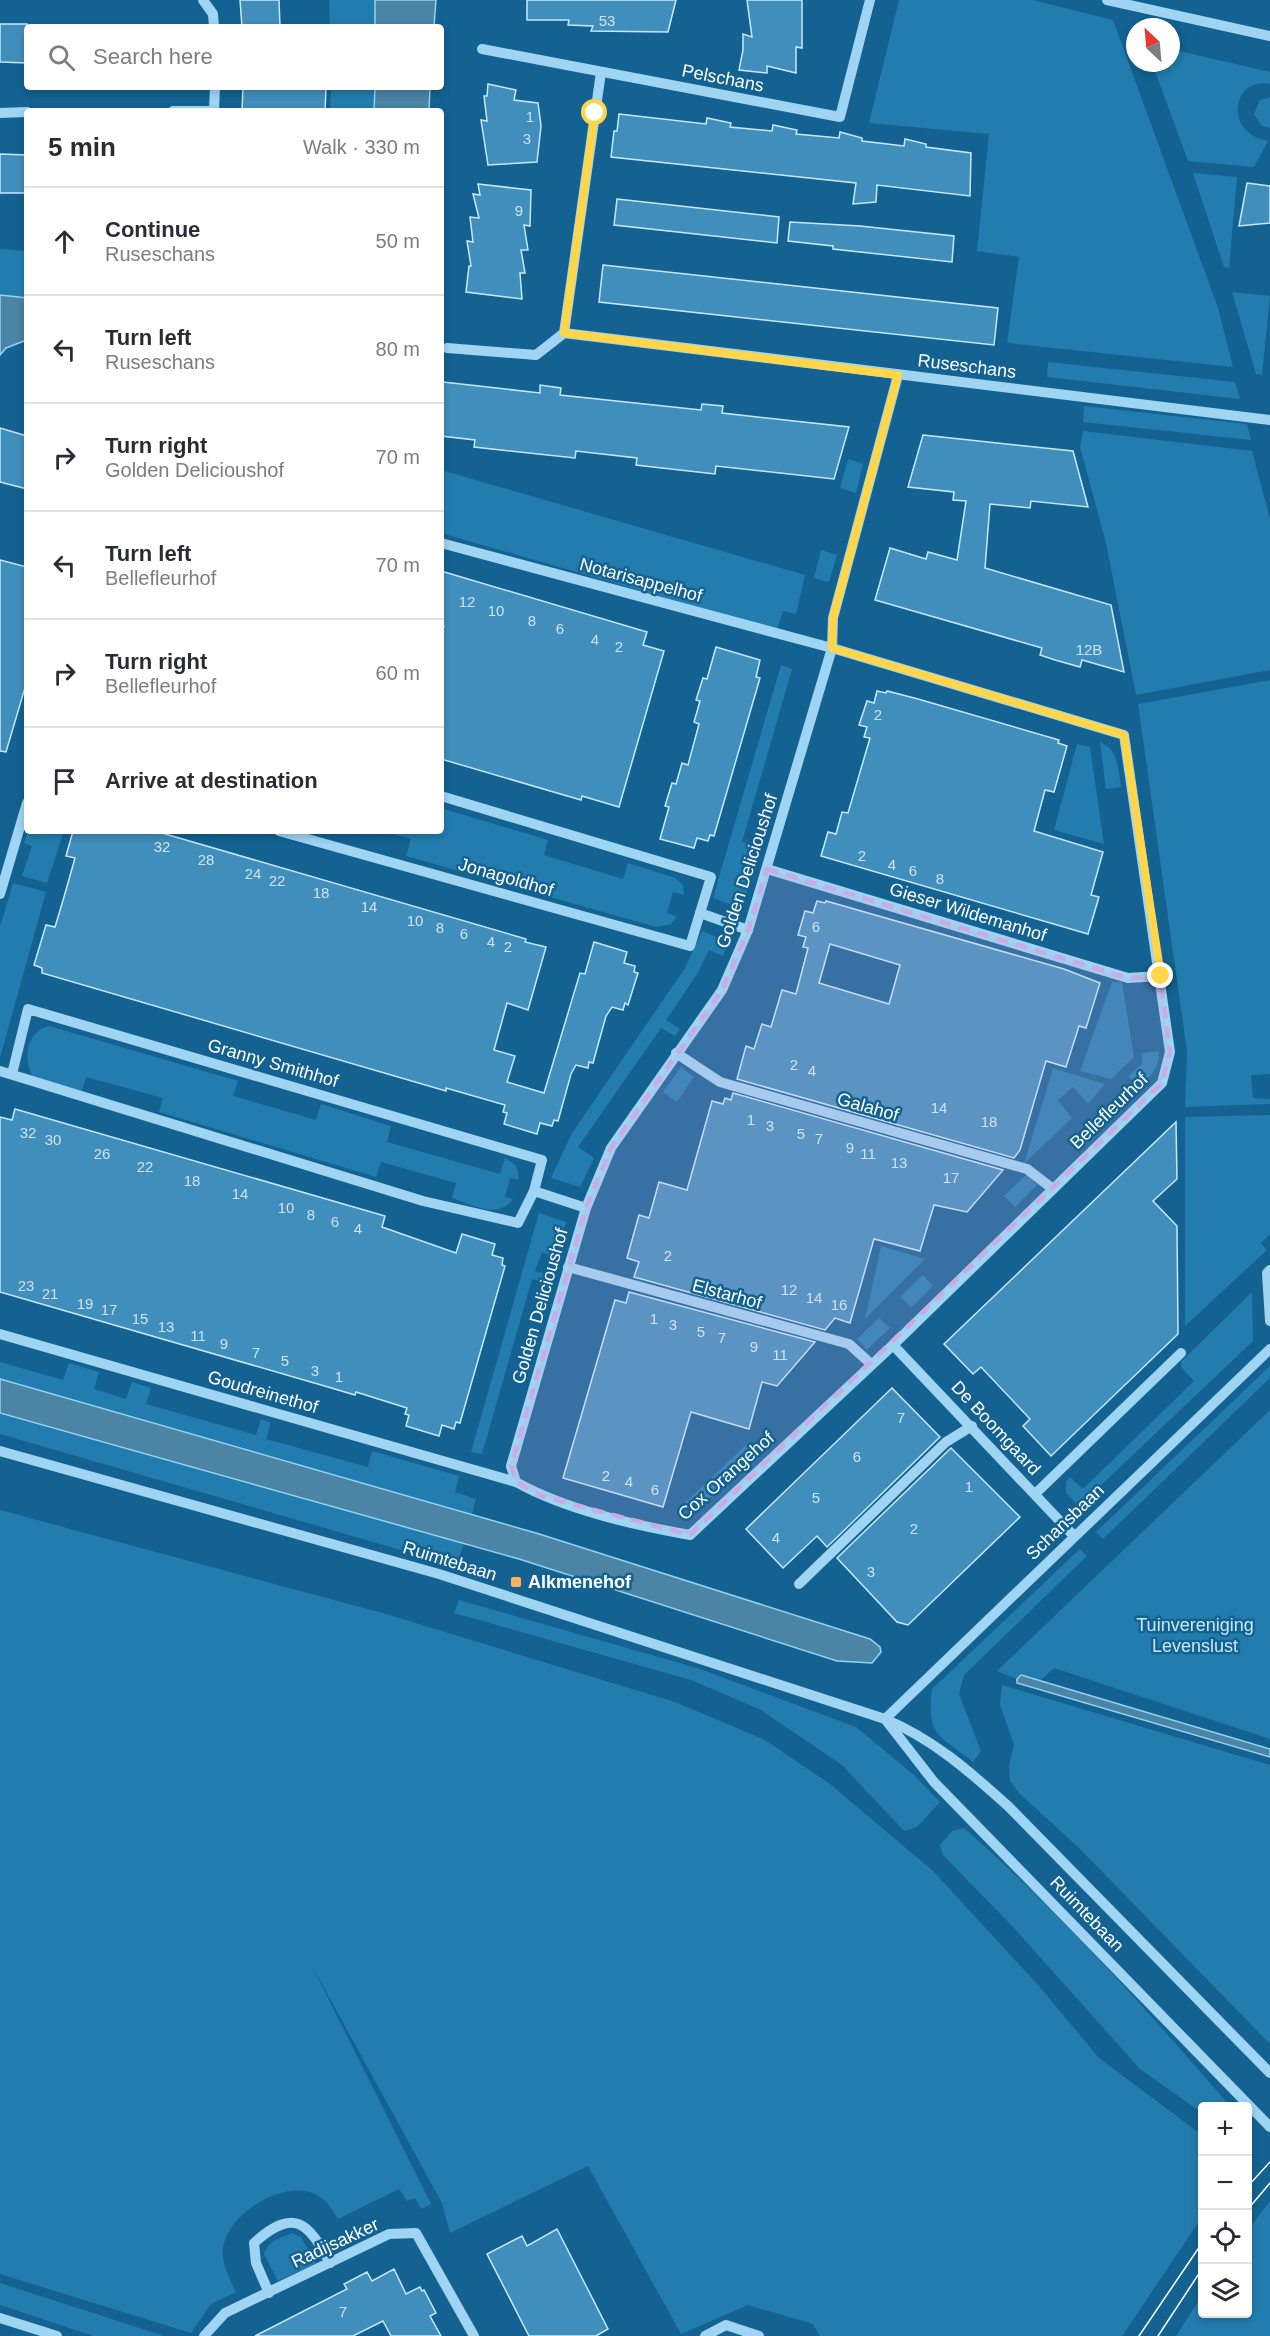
<!DOCTYPE html>
<html lang="en">
<head>
<meta charset="utf-8">
<style>
  body { margin:0; font-family:Helvetica,sans-serif; background:#f7f7f7; color:#2b2b33 }
  .controls { position:absolute; right:18px; bottom:18px; display:grid; overflow:hidden; border-radius:6px; box-shadow:0 3px 9px #0003 }
  .controls button { width:54px; height:54px; display:grid; place-items:center; padding:0; border:0; border-bottom:2px solid #e1e1e2; background:#fff; color:#2b2b33; font:30px sans-serif }
  .compass { position:absolute; left:1126px; top:18px; width:54px; height:54px; border-radius:50%; background:#fff; box-shadow:0 3px 9px #0003; rotate:334deg }
  .stop { position:absolute; width:18px; height:18px; margin:-14px; border:4px solid #ffd54a; border-radius:50%; background:#fff }
  .stop.end { background:#ffd54a; border-color:#fff; box-shadow:0 2px 6px #0008 }
  .list { margin:0; padding:0; list-style:none }
  h2 { display:flex; justify-content:space-between; align-items:center; height:78px; margin:0; padding:0 24px; font-size:26px }
  h2 small { font-size:20px; font-weight:400; color:#7c7c81 }
  .list li { display:grid; grid-template-columns:39px 1fr auto; gap:18px; align-items:center; box-sizing:border-box; height:108px; padding:0 24px; border-top:2px solid #e1e1e2 }
  .list b { display:block; font-size:22px; white-space:nowrap }
  .list p { margin:0; font-size:20px; white-space:nowrap; color:#7c7c81 }
  .list em { font-size:20px; font-style:normal; color:#7c7c81 }
  .icon { flex:none; width:33px; height:33px; fill:none; stroke:currentColor; stroke-width:2; stroke-linecap:round; stroke-linejoin:round }
  .map { position:relative; flex:none; width:1270px; height:2336px; overflow:hidden }
  .search { position:absolute; background:#fff; box-shadow:0 3px 9px #0003; left:24px; top:24px; width:420px; height:66px; display:flex; align-items:center; gap:15px; box-sizing:border-box; padding:0 21px; border-radius:6px; color:#7c7c81; font-size:22px }
  .panel { position:absolute; background:#fff; box-shadow:0 3px 9px #0003; left:24px; top:108px; width:420px; height:726px; border-radius:6px }
  .map>svg:first-child { display:block }
  .green { fill:#227dae }
  .water { fill:#4b84a4; stroke:#91d3f5; stroke-width:1.5 }
  .building { fill:#408ebb; stroke:#c6e9fc; stroke-width:1.5; fill-rule:evenodd }
  .lines { fill:none; stroke-linecap:round; stroke-linejoin:round }
  .minor { stroke:#9fd4f2; stroke-width:10 }
  .tram { stroke:#fff; stroke-width:1.5 }
  .route { stroke:#ffd54a; stroke-width:8 }
  .marked { fill:#caabe5; fill-opacity:0.2; stroke:#caabe5; stroke-width:4.5; stroke-dasharray:12 8; stroke-linejoin:round }
  .poi-dot { fill:#ffb25f; stroke:#136291; stroke-width:2 }
  .labels { text-anchor:middle; stroke-width:5; stroke-linejoin:round; paint-order:stroke }
  .number-label { font-size:15px; fill:#cfe3ee }
  .street-label { font-size:18px; fill:#fff; stroke:#136291 }
  .poi-label { font-size:18px; font-weight:bold; fill:#fff; stroke:#136291; text-anchor:start }
  .park-label { font-size:18px; fill:#c6e9fc; stroke:#136291 }
</style>
</head>
<body>
<div class="map">
<svg width="1270" height="2336" viewBox="0 0 1270 2336">
  <rect width="100%" height="100%" fill="#136291"/>
  <g class="green">
    <path d="M329,0H375V27H330Z"/>
    <path d="M899,0H1033L1113,20L1218,308L1233,367L1007,343L1019,257L977,251L989,134L869,123Z"/>
    <path d="M1171,49L1270,72V84C1233,76 1222,132 1268,141L1254,167L1188,161L1152,63H1171Z"/>
    <path d="M331,87H375L374,111H330Z"/>
    <path d="M1270,97V128L1262,126L1254,114L1260,100Z"/>
    <path d="M1193,173L1237,177L1229,268L1224,267Z"/>
    <path d="M0,249L27,251V298L0,295Z"/>
    <path d="M1232,292L1270,296L1262,375L1256,374Z"/>
    <path d="M1048,362L1235,382L1240,399L1047,377Z"/>
    <path d="M1084,406L1247,424L1251,440L1083,422Z"/>
    <path d="M1083,431L1252,451L1270,519V670L1136,695L1106,543L1080,447Z"/>
    <path d="M848,459L863,464L856,493L840,488Z"/>
    <path d="M441,470L805,575L796,614L783,611L777,630L441,533Z"/>
    <path d="M821,550L837,555L829,582L814,578Z"/>
    <path d="M781,665L792,669L742,842L759,847L743,909L713,898Z"/>
    <path d="M1270,680V1074L1251,1075L1253,1098L1270,1099V1104L1185,1107L1187,1051L1138,704Z"/>
    <path d="M1100,742C1119,751 1118,768 1121,787L1106,789Z"/>
    <path d="M1077,744L1090,747L1104,844L1054,830Z"/>
    <path d="M441,808L548,840L544,855L623,879L628,863L675,878L683,885L684,895L673,892L667,913L677,917L671,924L656,927L406,856L411,839L383,831H441Z"/>
    <path d="M28,831H64L47,883L22,876L32,846L24,843Z"/>
    <path d="M13,883L46,892L0,1058V927Z"/>
    <path d="M702,931L728,942L723,956L709,950L697,974L666,1020L680,1029L675,1036L661,1028L578,1147L594,1158L580,1187L551,1178L572,1133L685,968Z"/>
    <path d="M1112,982H1122L1134,1057L1111,1079L1080,1071Z"/>
    <path d="M49,1026L238,1081L233,1096L316,1120L321,1104L391,1126L387,1142L500,1174L505,1158C516,1164 519,1167 518,1180L510,1178L505,1197L513,1199C498,1220 473,1205 452,1198L456,1183L381,1162L376,1177L159,1112L163,1098L86,1077L82,1091L33,1077C22,1059 27,1031 49,1026Z"/>
    <path d="M1159,1051C1159,1069 1151,1075 1139,1087L1128,1076L1142,1064V1053Z"/>
    <path d="M681,1067L694,1077L677,1102L663,1092Z"/>
    <path d="M1053,1068L1105,1084L1088,1104L1073,1087L1058,1100L1072,1118L1024,1164Z"/>
    <path d="M1270,1115V1234L1261,1243L1267,1250L1185,1326V1117Z"/>
    <path d="M1027,1174L1037,1185L1015,1207L1004,1196Z"/>
    <path d="M539,1213L566,1222L556,1257L542,1252L535,1271L550,1275L548,1283L532,1279L482,1454L471,1452Z"/>
    <path d="M881,1246L925,1259L865,1319Z"/>
    <path d="M923,1275L933,1286L911,1308L900,1297Z"/>
    <path d="M1252,1292L1253,1341L1079,1506L1066,1493V1482L1070,1477L1083,1489L1194,1381L1182,1368L1181,1362Z"/>
    <path d="M879,1318L890,1328L867,1350L857,1339Z"/>
    <path d="M0,1362L63,1380L69,1363L99,1372L94,1389L126,1399L132,1382L151,1388L146,1404L256,1435L261,1419L271,1423L266,1439L368,1467L372,1451L459,1476L455,1492L476,1499L472,1514L0,1379Z"/>
    <path d="M1270,1366V1378L1103,1539L1096,1532Z"/>
    <path d="M1270,1410V1739L1054,1668L1040,1681L1021,1675L1017,1679L997,1671Z"/>
    <path d="M0,1414L464,1543L456,1566L0,1434Z"/>
    <path d="M750,1441L760,1451L694,1513L685,1503Z"/>
    <path d="M0,1510L386,1614L675,1702L765,1740L830,1784L933,1871L1039,1986L1099,2058L1202,2135V2217L1122,2336H820L813,2324L748,2305L681,2334L588,2166L450,2233L442,2203L311,1964L431,2204L421,2209L415,2198L407,2201L399,2189L338,2219C334,2213 330,2205 324,2200C294,2173 233,2209 224,2243C219,2260 229,2277 236,2292L211,2304L191,2333L0,2274Z"/>
    <path d="M1080,1549L1087,1556L964,1675L959,1694L981,1751L973,1762C939,1735 926,1736 932,1689Z"/>
    <path d="M459,1600L697,1668L856,1727L914,1775L940,1802L917,1827L904,1831L842,1765L759,1709L691,1680L454,1613Z"/>
    <path d="M1002,1685L1270,1765V2044L1079,1848L1019,1793L1010,1781L1009,1766L1014,1744L1000,1705Z"/>
    <path d="M964,1828C1061,1913 1146,2009 1230,2106H1202V2113L1140,2069L1013,1927L943,1855L940,1845L952,1831Z"/>
    <path d="M1270,2201V2336H1176L1202,2295V2314H1248V2230Z"/>
    <path d="M292,2233L301,2237L316,2263L278,2281L264,2254C268,2241 280,2238 292,2233Z"/>
    <path d="M0,2283L161,2335L162,2336H93L0,2305Z"/>
  </g>
  <g class="water">
    <path d="M375,0H436L434,27H375Z"/>
    <path d="M375,87H430L429,111H374Z"/>
    <path d="M0,295L27,298V340L6,348L0,355Z"/>
    <path d="M0,1379L536,1533L870,1639L880,1647L881,1652L872,1663L837,1661L519,1559L0,1413Z"/>
    <path d="M1021,1675L1270,1749V1757L1017,1683V1679Z"/>
  </g>
  <g class="building">
    <path d="M240,0H279L280,27H242Z"/>
    <path d="M527,0H676L668,32L591,31L593,26L568,25L569,20H527Z"/>
    <path d="M747,0H802V48L796,47V73L767,66V73L739,70L743,50V34L752,37Z"/>
    <path d="M0,24H27V63L0,62Z"/>
    <path d="M488,84L516,90L514,100L538,103L541,126L537,162L488,165L481,120L487,121L484,96H487Z"/>
    <path d="M243,87H326L325,111H242Z"/>
    <path d="M619,114L706,124L707,118L731,123L730,127L772,131L773,125L797,130L796,134L839,138L840,132L862,138V141L904,146L905,139L926,144V147L971,153L970,196L877,185L876,202L853,204L856,183L611,157L614,131H617Z"/>
    <path d="M0,154L27,155V193H0Z"/>
    <path d="M1247,183L1270,186V223L1239,226Z"/>
    <path d="M478,184L531,190L530,226L524,225L528,250H521L525,273H520L522,299L466,292L469,266H471L467,241L473,242L470,217L479,218L473,194L480,195Z"/>
    <path d="M617,199L779,217L777,243L614,225Z"/>
    <path d="M790,222L860,226L954,236L952,262L833,249V246L788,241Z"/>
    <path d="M603,265L998,308L994,345L599,302Z"/>
    <path d="M443,382L540,393V385L561,388L560,395L701,410L702,404L723,406L722,413L849,427L834,479L716,466L715,474L653,467L636,465L637,458L576,451L575,458L474,447L475,440L441,436Z"/>
    <path d="M0,428L27,436V489L0,482Z"/>
    <path d="M923,435L1073,451L1088,507L1031,501L1030,508L990,504L985,568L1111,605L1124,672L1082,660L1080,667L1055,660L1040,655L1042,648L875,600L890,548L926,559L928,552L957,560L966,501L953,500L954,492L908,487Z"/>
    <path d="M0,560L27,567V681L6,752L0,751Z"/>
    <path d="M441,571L647,632L643,645L664,651L619,807L582,796L581,800L441,759V635L444,626L441,625Z"/>
    <path d="M716,647L760,660L756,677L760,678L714,836L710,835L708,841L697,838L694,848L660,839L669,807L665,806L672,783L676,784L682,763L688,765L699,724L694,722L700,701L696,700L703,678L707,679Z"/>
    <path d="M877,691L886,693L887,691L918,699L1059,740L1058,743L1067,746L1054,792L1045,790L1034,831L1103,852L1091,895L1099,897L1088,934L821,856L828,832L836,834L842,812L848,813L870,738L864,737L867,727L859,725L867,701L874,703Z"/>
    <path d="M73,831H155L526,939L525,942L546,947L528,1010L507,1003L494,1050L515,1056L507,1082L544,1093L580,973L585,974L594,942L627,952L624,963L635,966L634,972L638,973L628,1005L625,1003L623,1010L612,1007L606,1016L593,1063L589,1062L588,1068L576,1065L571,1074L558,1121L554,1120L552,1126L540,1123L537,1134L504,1124L507,1113L503,1112L505,1105L446,1088V1091L42,973V968L34,965L46,925L55,927L64,897L75,858L66,856Z"/>
    <path d="M817,901L825,903L826,901L1064,969L1100,983L1086,1028L1079,1026L1066,1067L1046,1061L1020,1150L1014,1158L737,1079L746,1046L754,1049L762,1024L771,1027L782,990L796,994L808,948L803,947L806,937L798,935L805,911L813,913ZM830,944L900,965L889,1004L819,983Z"/>
    <path d="M733,1093L1003,1170L967,1212L934,1205L920,1251L874,1239L850,1323L835,1318L825,1330L634,1277L639,1262L627,1258L639,1215L649,1218L659,1182L687,1190L712,1101L723,1104L725,1098L731,1100Z"/>
    <path d="M15,1109L385,1216L382,1227L456,1253L462,1234L495,1244L492,1255L503,1258L502,1265L505,1266L460,1423L456,1422L454,1429L442,1425L439,1436L406,1426L409,1415L405,1414L407,1408L356,1392L355,1395L328,1387L0,1292V1117L12,1120Z"/>
    <path d="M1176,1122L1177,1179L1153,1201L1177,1226L1178,1334L1051,1456L1023,1426L1030,1419L981,1367L973,1374L944,1344Z"/>
    <path d="M629,1292L815,1342L777,1386L762,1382L749,1429L691,1412L663,1507L563,1478L615,1300L626,1303Z"/>
    <path d="M892,1388L940,1437L827,1547L817,1536L783,1568L746,1529Z"/>
    <path d="M951,1448L1020,1517L908,1625L897,1622L837,1558Z"/>
    <path d="M557,2229L608,2329L596,2336H529L487,2254L522,2236L527,2246Z"/>
    <path d="M394,2269L406,2294L420,2287L422,2291L424,2290L436,2313L430,2316L441,2336H391L383,2321L353,2336H255L347,2289L344,2284L367,2272L372,2281Z"/>
  </g>
  <g class="lines">
    <g class="minor">
      <path d="M203,0L213,14L214,27"/>
      <path d="M1107,0L1270,36"/>
      <path d="M482,49L840,117L870,0"/>
      <path d="M601,72L564,333L1270,420"/>
      <path d="M173,111H214L215,87"/>
      <path d="M0,113L27,112"/>
      <path d="M447,348L536,355L564,333"/>
      <path d="M279,831L690,946L711,877L441,796"/>
      <path d="M767,869L1128,978L1160,976"/>
      <path d="M0,894L27,803"/>
      <path d="M700,913L748,930"/>
      <path d="M676,1053L720,1082L1027,1169L1053,1189"/>
      <path d="M0,1071L423,1201L518,1223L534,1191L542,1160L28,1009L12,1074"/>
      <path d="M534,1191L586,1208"/>
      <path d="M568,1267L849,1344L871,1364"/>
      <path d="M1270,1270L1267,1273L1270,1321"/>
      <path d="M0,1334L516,1482C566,1510 634,1525 690,1535L893,1345L1162,1083L1170,1052L1124,735L832,648L441,543"/>
      <path d="M893,1345L1074,1536"/>
      <path d="M0,1451L439,1574L885,1719C933,1739 969,1771 1008,1806L1270,2073"/>
      <path d="M516,1482L511,1466L586,1208L611,1148L722,990L748,930L832,648L833,618L898,375"/>
      <path d="M1035,1494L1181,1353"/>
      <path d="M799,1584L946,1442L972,1426"/>
      <path d="M885,1719L934,1782L1270,2127"/>
      <path d="M885,1719L1270,1349"/>
      <path d="M269,2293L256,2263L254,2243C294,2207 308,2222 330,2263"/>
      <path d="M0,2318L57,2336"/>
      <path d="M204,2336L225,2313L389,2234L416,2233L474,2336"/>
      <path d="M705,2336L726,2325L759,2336"/>
    </g>
    <g class="tram">
      <path d="M1248,2186L1270,2162"/>
      <path d="M1248,2209L1270,2183"/>
      <path d="M1139,2336L1202,2243"/>
      <path d="M1158,2336L1202,2269"/>
    </g>
  </g>
  <g class="lines">
    <path class="route" d="M595,113L564,333L898,375L833,618L832,648L1124,735L1161,976"/>
  </g>
  <path class="marked" d="M767,869L1128,978L1160,976L1170,1052L1162,1083L690,1535L541,1496L516,1482L511,1466L586,1208L611,1148L722,990L748,930Z"/>
  <rect class="poi-dot" x="510" y="1576" width="12" height="12" rx="3"/>
  <g class="labels">
    <g class="number-label">
      <text x="607" y="26">53</text>
      <text x="530" y="122">1</text>
      <text x="527" y="144">3</text>
      <text x="519" y="216">9</text>
      <text x="467" y="607">12</text>
      <text x="496" y="616">10</text>
      <text x="532" y="626">8</text>
      <text x="560" y="634">6</text>
      <text x="595" y="645">4</text>
      <text x="619" y="652">2</text>
      <text x="1089" y="655">12B</text>
      <text x="878" y="720">2</text>
      <text x="162" y="852">32</text>
      <text x="862" y="861">2</text>
      <text x="206" y="865">28</text>
      <text x="892" y="870">4</text>
      <text x="913" y="876">6</text>
      <text x="253" y="879">24</text>
      <text x="940" y="884">8</text>
      <text x="277" y="886">22</text>
      <text x="321" y="898">18</text>
      <text x="369" y="912">14</text>
      <text x="415" y="926">10</text>
      <text x="816" y="932">6</text>
      <text x="440" y="933">8</text>
      <text x="464" y="939">6</text>
      <text x="491" y="947">4</text>
      <text x="508" y="952">2</text>
      <text x="794" y="1070">2</text>
      <text x="812" y="1076">4</text>
      <text x="939" y="1113">14</text>
      <text x="751" y="1125">1</text>
      <text x="989" y="1127">18</text>
      <text x="770" y="1131">3</text>
      <text x="28" y="1138">32</text>
      <text x="801" y="1139">5</text>
      <text x="819" y="1144">7</text>
      <text x="53" y="1145">30</text>
      <text x="850" y="1153">9</text>
      <text x="102" y="1159">26</text>
      <text x="868" y="1159">11</text>
      <text x="899" y="1168">13</text>
      <text x="145" y="1172">22</text>
      <text x="951" y="1183">17</text>
      <text x="192" y="1186">18</text>
      <text x="240" y="1199">14</text>
      <text x="286" y="1213">10</text>
      <text x="311" y="1220">8</text>
      <text x="335" y="1227">6</text>
      <text x="358" y="1234">4</text>
      <text x="668" y="1261">2</text>
      <text x="26" y="1291">23</text>
      <text x="789" y="1295">12</text>
      <text x="50" y="1299">21</text>
      <text x="814" y="1303">14</text>
      <text x="85" y="1309">19</text>
      <text x="839" y="1310">16</text>
      <text x="109" y="1315">17</text>
      <text x="140" y="1324">15</text>
      <text x="654" y="1324">1</text>
      <text x="673" y="1330">3</text>
      <text x="166" y="1332">13</text>
      <text x="701" y="1337">5</text>
      <text x="198" y="1341">11</text>
      <text x="722" y="1343">7</text>
      <text x="224" y="1349">9</text>
      <text x="754" y="1352">9</text>
      <text x="256" y="1358">7</text>
      <text x="780" y="1360">11</text>
      <text x="285" y="1366">5</text>
      <text x="315" y="1376">3</text>
      <text x="339" y="1382">1</text>
      <text x="901" y="1423">7</text>
      <text x="857" y="1462">6</text>
      <text x="606" y="1481">2</text>
      <text x="629" y="1487">4</text>
      <text x="969" y="1492">1</text>
      <text x="655" y="1495">6</text>
      <text x="816" y="1503">5</text>
      <text x="914" y="1534">2</text>
      <text x="776" y="1543">4</text>
      <text x="871" y="1577">3</text>
      <text x="343" y="2317">7</text>
    </g>
    <g class="street-label">
      <text transform="translate(723 78) rotate(11)" y="6">Pelschans</text>
      <text transform="translate(967 366) rotate(7)" y="6">Ruseschans</text>
      <text transform="translate(641 580) rotate(15)" y="6">Notarisappelhof</text>
      <text transform="translate(747 871) rotate(-72)" y="6">Golden Delicioushof</text>
      <text transform="translate(506 877) rotate(16)" y="6">Jonagoldhof</text>
      <text transform="translate(968 912) rotate(17)" y="6">Gieser Wildemanhof</text>
      <text transform="translate(273 1063) rotate(16)" y="6">Granny Smithhof</text>
      <text transform="translate(868 1107) rotate(16)" y="6">Galahof</text>
      <text transform="translate(1109 1111) rotate(-44)" y="6">Bellefleurhof</text>
      <text transform="translate(727 1294) rotate(15)" y="6">Elstarhof</text>
      <text transform="translate(540 1306) rotate(-74)" y="6">Golden Delicioushof</text>
      <text transform="translate(263 1392) rotate(16)" y="6">Goudreinethof</text>
      <text transform="translate(996 1428) rotate(47)" y="6">De Boomgaard</text>
      <text transform="translate(726 1476) rotate(-42)" y="6">Cox Orangehof</text>
      <text transform="translate(1065 1522) rotate(-44)" y="6">Schansbaan</text>
      <text transform="translate(450 1561) rotate(17)" y="6">Ruimtebaan</text>
      <text transform="translate(1087 1914) rotate(46)" y="6">Ruimtebaan</text>
      <text transform="translate(335 2243) rotate(-25)" y="6">Radijsakker</text>
    </g>
    <g class="poi-label">
      <text x="528" y="1588">Alkmenehof</text>
    </g>
    <g class="park-label">
      <text x="1195" y="1631">Tuinvereniging<tspan x="1195" dy="21">Levenslust</tspan></text>
    </g>
  </g>
</svg>
<div class="controls">
<button>+</button>
<button>−</button>
<button><svg class="icon" aria-label="locate" viewBox="0 0 24 24"><circle cx="12" cy="12" r="6"/><path d="M12 2v4M12 18v4M2 12h4M18 12h4"/></svg></button>
<button><svg class="icon" aria-label="layers" viewBox="0 0 24 24"><path d="M12 4l9 5-9 5-9-5zM3 14l9 5 9-5"/></svg></button>
</div>
<svg class="compass" viewBox="-18 -18 36 36"><path d="M0-13l5 13h-10z" fill="#e53935"/><path d="M0 13l5-13h-10z" fill="#7c7c81"/></svg>
<div class="stop" style="left:595px;top:113px"></div>
<div class="stop end" style="left:1161px;top:976px"></div>
<div class="search"><svg class="icon" aria-label="search" viewBox="0 0 24 24"><circle cx="10" cy="10" r="6"/><path d="M15 15l6 6"/></svg>Search here</div>
<section class="panel">
<h2>5 min<small>Walk · 330 m</small></h2>
<ul class="list">
<li><svg class="icon" aria-label="ahead" viewBox="0 0 24 24"><path d="M12 20V5M6 11l6-6 6 6"/></svg><div><b>Continue</b><p>Ruseschans</p></div><em>50 m</em></li>
<li><svg class="icon" aria-label="left" viewBox="0 0 24 24"><path d="M17 20v-9H6M10 6l-5 5 5 5"/></svg><div><b>Turn left</b><p>Ruseschans</p></div><em>80 m</em></li>
<li><svg class="icon" aria-label="right" viewBox="0 0 24 24"><path d="M7 20v-9h11M14 6l5 5-5 5"/></svg><div><b>Turn right</b><p>Golden Delicioushof</p></div><em>70 m</em></li>
<li><svg class="icon" aria-label="left" viewBox="0 0 24 24"><path d="M17 20v-9H6M10 6l-5 5 5 5"/></svg><div><b>Turn left</b><p>Bellefleurhof</p></div><em>70 m</em></li>
<li><svg class="icon" aria-label="right" viewBox="0 0 24 24"><path d="M7 20v-9h11M14 6l5 5-5 5"/></svg><div><b>Turn right</b><p>Bellefleurhof</p></div><em>60 m</em></li>
<li><svg class="icon" aria-label="arrive" viewBox="0 0 24 24"><path d="M6 21V4h12l-3 4 3 4H6"/></svg><div><b>Arrive at destination</b></div></li>
</ul>
</section>
</div>
</body>
</html>
